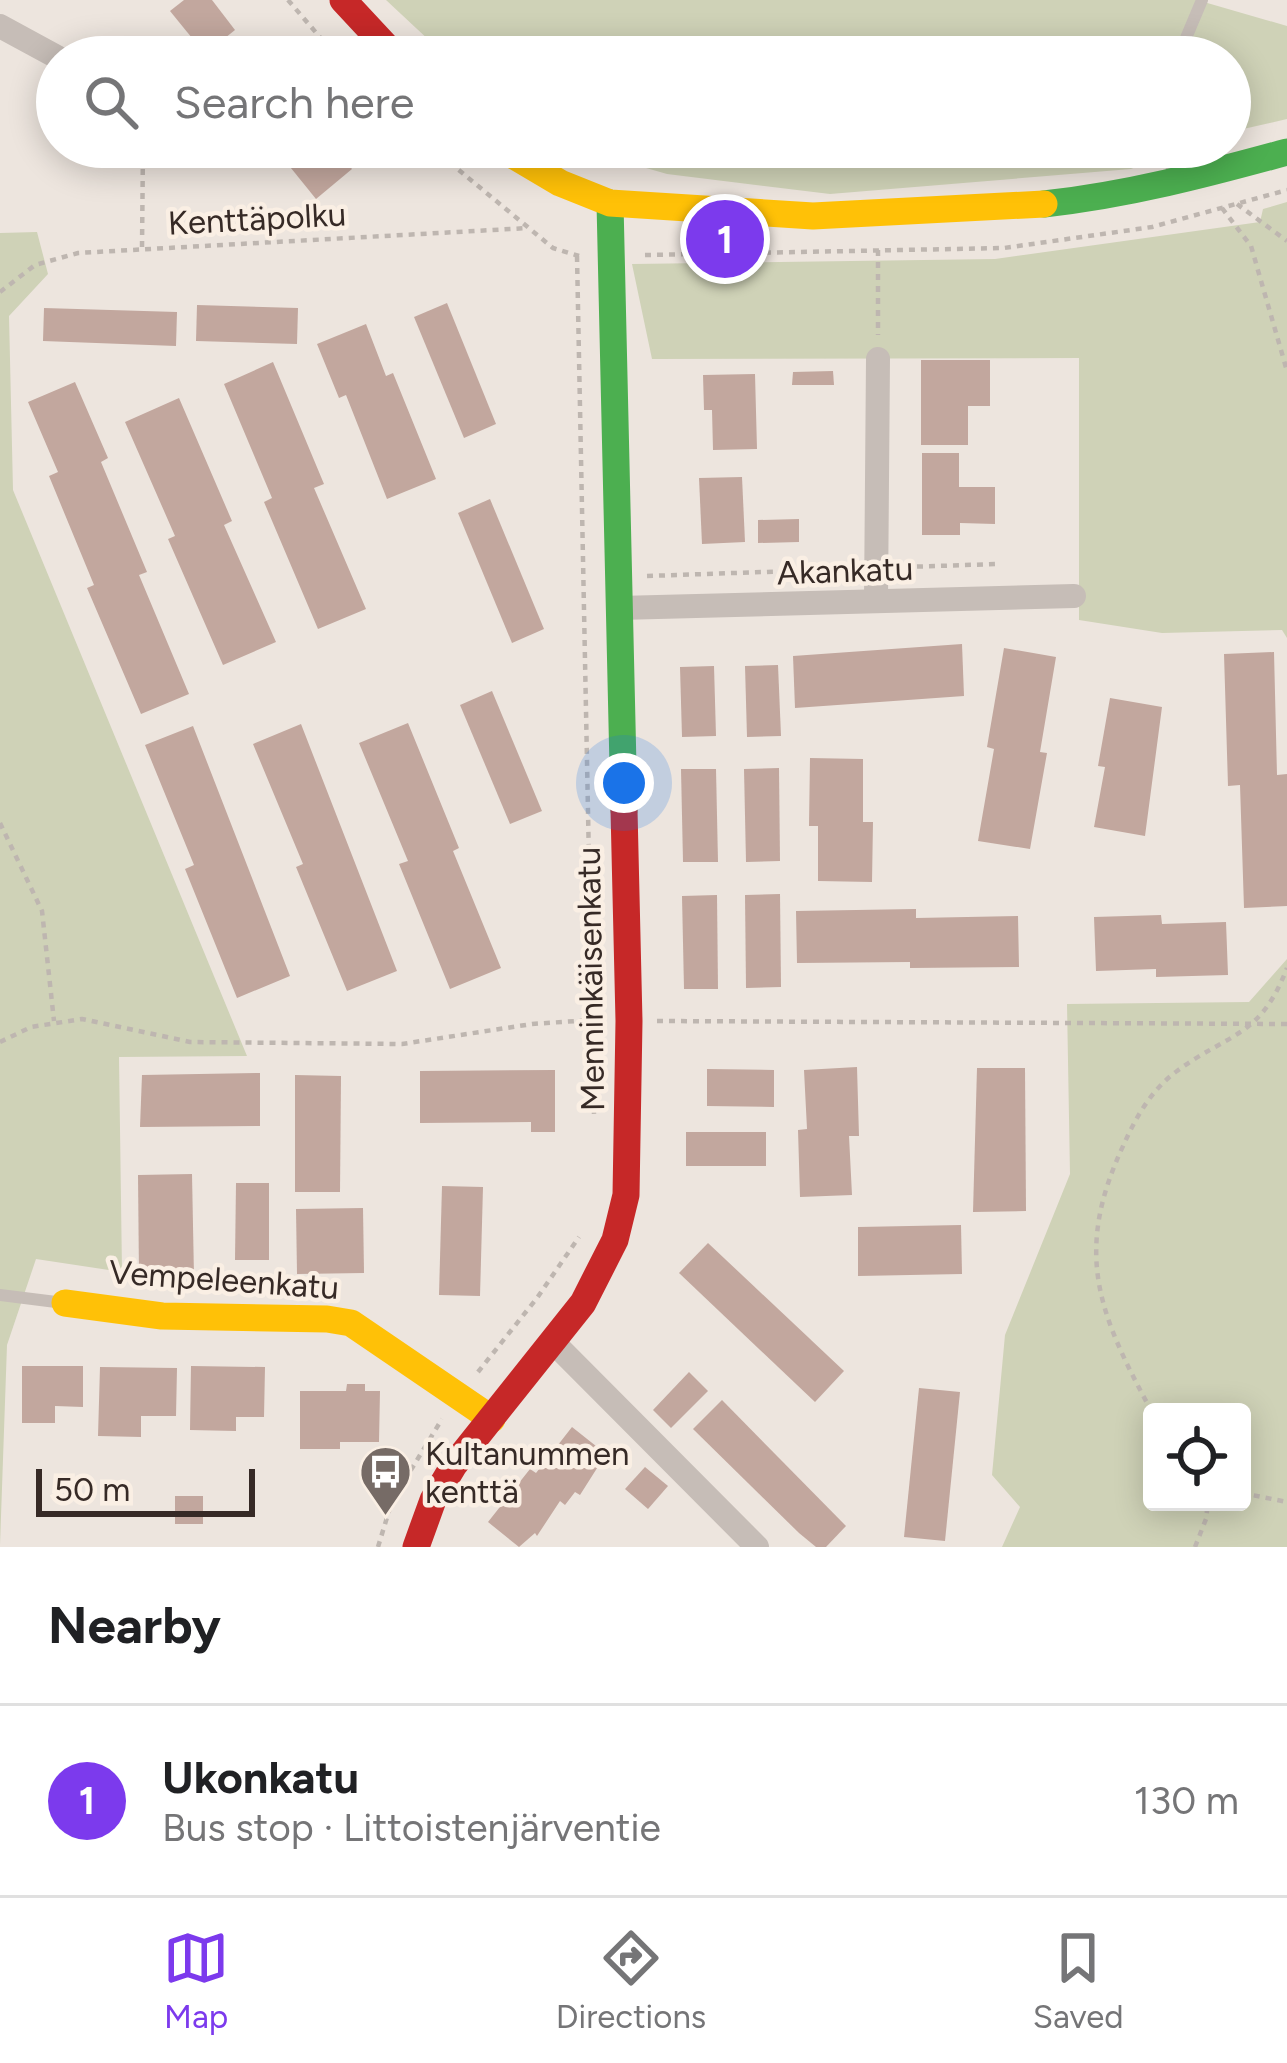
<!DOCTYPE html>
<html lang="en">
<head>
<meta charset="utf-8">
<style>
  body { margin:0; font-family:Figtree,sans-serif; background:#f2f2f2; color:#202124 }
  .controls { position:absolute; right:36px; bottom:36px; display:grid; overflow:hidden; border-radius:12px; box-shadow:0 6px 30px #0003 }
  .controls button { width:108px; height:108px; display:grid; place-items:center; padding:0; border:0; border-bottom:3px solid #e0e0e0; background:#fff; color:#202124; font:60px sans-serif }
  .scale { position:absolute; left:36px; bottom:30px; width:219px; box-sizing:border-box; padding-left:12px; border:6px solid #362a26; border-top:0; font-size:33px; line-height:42px; white-space:nowrap; color:#362a26; -webkit-text-stroke:9px #faefe4; paint-order:stroke }
  .you { position:absolute; left:624px; top:783px; width:42px; height:42px; margin:-30px; border:9px solid #fff; border-radius:50%; background:#1a73e8; box-shadow:0 0 0 18px #1a73e833 }
  .badge { display:grid; place-items:center; width:78px; height:78px; border-radius:50%; background:#7c3aed; color:#fff; font-size:39px; font-weight:700 }
  .pin { position:absolute; translate:-50% -50%; border:6px solid #fff; box-shadow:0 3px 12px #0006 }
  .list { margin:0; padding:0; list-style:none }
  h2 { display:flex; justify-content:space-between; align-items:center; height:156px; margin:0; padding:0 48px; font-size:51px }
  h2 small { font-size:39px; font-weight:400; color:#757577 }
  .list li { display:grid; grid-template-columns:78px 1fr auto; gap:36px; align-items:center; box-sizing:border-box; height:192px; padding:0 48px; border-top:3px solid #e0e0e0 }
  .list b { display:block; font-size:45px; white-space:nowrap }
  .list p { margin:0; font-size:39px; white-space:nowrap; color:#757577 }
  .list em { font-size:39px; font-style:normal; color:#757577 }
  .icon { flex:none; width:66px; height:66px; fill:none; stroke:currentColor; stroke-width:2; stroke-linecap:round; stroke-linejoin:round }
  .map { position:relative; flex:none; width:1287px; height:1547px; overflow:hidden }
  .search { position:absolute; background:#fff; box-shadow:0 6px 30px #0003; left:36px; right:36px; top:36px; height:132px; display:flex; align-items:center; gap:30px; box-sizing:border-box; padding:0 42px; border-radius:66px; color:#757577; font-size:45px }
  .sheet { height:348px; background:#fff }
  nav { display:flex; justify-content:space-around; align-items:center; box-sizing:border-box; height:168px; border-top:3px solid #e0e0e0; background:#fff; font-size:33px; color:#757577 }
  nav a { display:grid; justify-items:center; gap:6px }
  nav .on { color:#7c3aed }
  .map>svg:first-child { display:block }
  .green { fill:#cfd2b7; fill-rule:evenodd }
  .building { fill:#c2a79e }
  .lines { fill:none; stroke-linecap:round; stroke-linejoin:round }
  .path { stroke:#beb6b0; stroke-width:4.5; stroke-dasharray:6 6; stroke-linecap:butt }
  .lane { stroke:#c6bdb7; stroke-width:12 }
  .street { stroke:#c6bdb7; stroke-width:24 }
  .fast { stroke:#4caf50; stroke-width:27 }
  .slow { stroke:#ffc107; stroke-width:27 }
  .jam { stroke:#c62828; stroke-width:27 }
  .labels { text-anchor:middle; stroke-width:9; stroke-linejoin:round; paint-order:stroke }
  .street-label { font-size:33px; fill:#362a26; stroke:#faefe4 }
  .poi-label { font-size:33px; fill:#362a26; stroke:#faefe4; text-anchor:start }
</style>
</head>
<body>
<div class="map">
<svg width="1287" height="1547" viewBox="0 0 1287 1547">
  <rect width="100%" height="100%" fill="#ede5de"/>
  <g class="green">
    <path d="M386,0H1197L1287,26V119L1230,132V57H447Z"/>
    <path d="M573,147H1180L1131,169L830,194L667,174Z"/>
    <path d="M1287,202V638L1282,630L1162,633L1079,620V358L652,359L632,264L995,259L1260,222L1263,209Z"/>
    <path d="M37,232L48,274L9,316L13,490L247,1056L119,1057L122,1272L36,1259L7,1345L0,1545V233Z"/>
    <path d="M1287,959V1547H1002L1020,1507L992,1475L1005,1335L1070,1174L1067,1004L1249,1002ZM1152,1412H1242V1502H1152Z"/>
  </g>
  <g class="building">
    <path d="M184,0H212L235,30L205,54L170,11Z"/>
    <path d="M285,147H334L352,169L316,199L278,152Z"/>
    <path d="M447,303L496,424L464,438L414,317Z"/>
    <path d="M197,305L298,308L297,344L196,341Z"/>
    <path d="M44,308L177,312L176,346L43,341Z"/>
    <path d="M366,324L386,376L393,373L436,479L387,499L346,395L339,398L317,344Z"/>
    <path d="M921,360H990V406H968V445H921Z"/>
    <path d="M273,362L324,484L314,488L366,609L318,629L264,502L272,498L224,384Z"/>
    <path d="M833,371L834,385H792L793,372Z"/>
    <path d="M755,374L757,449L713,450L712,410H704L703,375Z"/>
    <path d="M75,382L108,458L101,462L147,572L139,575L189,694L141,714L87,588L94,585L49,476L58,472L28,402Z"/>
    <path d="M179,398L232,521L224,525L276,642L223,665L168,539L175,536L125,422Z"/>
    <path d="M922,453H959V487H995V524L960,523V535H922Z"/>
    <path d="M742,477L745,542L702,544L699,478Z"/>
    <path d="M490,499L544,629L512,643L458,513Z"/>
    <path d="M799,519V542L758,543V520Z"/>
    <path d="M962,644L964,696L795,708L793,656Z"/>
    <path d="M1004,648L1056,657L1040,752L1047,753L1030,849L978,841L994,749L987,747Z"/>
    <path d="M1274,652L1277,775L1287,774V906L1244,908L1240,785L1228,786L1224,654Z"/>
    <path d="M778,665L781,736L747,737L745,666Z"/>
    <path d="M714,666L716,736L682,737L680,667Z"/>
    <path d="M492,691L542,811L510,824L460,705Z"/>
    <path d="M1110,698L1162,707L1145,836L1094,827L1105,767L1098,766Z"/>
    <path d="M408,723L459,848L453,851L501,968L450,989L399,864L408,861L359,743Z"/>
    <path d="M301,724L397,971L347,991L296,867L303,864L253,744Z"/>
    <path d="M193,726L290,976L237,998L185,869L194,865L145,745Z"/>
    <path d="M810,758L863,759V822H873L872,882L818,881V826H809Z"/>
    <path d="M779,768L780,861L746,862L744,769Z"/>
    <path d="M681,769H716L718,862H683Z"/>
    <path d="M780,894L781,987L746,988L745,895Z"/>
    <path d="M717,895L718,989H684L682,896Z"/>
    <path d="M916,909V918L1018,916L1019,967L910,968V962L797,963L796,911Z"/>
    <path d="M1161,915L1162,924L1226,922L1228,975L1156,977V969L1096,971L1094,917Z"/>
    <path d="M857,1067L859,1136H849L852,1195L800,1197L798,1130L807,1129L804,1070Z"/>
    <path d="M977,1068H1025L1026,1211L973,1212Z"/>
    <path d="M707,1069L774,1070V1107L707,1106Z"/>
    <path d="M555,1070V1132H531V1122L420,1123V1071Z"/>
    <path d="M260,1073V1126L140,1127L142,1075Z"/>
    <path d="M295,1075L341,1076L340,1192H295Z"/>
    <rect x="686" y="1132" width="80" height="34"/>
    <path d="M192,1174L194,1276H139L138,1175Z"/>
    <path d="M236,1183H269V1260H235Z"/>
    <path d="M442,1186L483,1187L480,1296L439,1295Z"/>
    <path d="M363,1208L364,1273L297,1274L296,1209Z"/>
    <path d="M961,1225L962,1274L858,1276V1227Z"/>
    <path d="M708,1243L844,1371L815,1402L679,1273Z"/>
    <path d="M22,1366H83V1407L55,1406V1423H22Z"/>
    <path d="M191,1366L265,1367L264,1417H236V1431L190,1430Z"/>
    <path d="M100,1367L177,1368L176,1416H141V1437L98,1436Z"/>
    <path d="M689,1372L708,1391L671,1428L653,1410Z"/>
    <path d="M347,1384H365V1391H380L379,1442H340V1449H300V1391H346Z"/>
    <path d="M919,1388L960,1392L945,1541L904,1537Z"/>
    <path d="M722,1400L846,1526L826,1547H816L799,1533L693,1429Z"/>
    <path d="M572,1427L606,1454L580,1495L575,1492L565,1505L560,1501L537,1536L535,1533L519,1547L488,1522L530,1469L536,1473Z"/>
    <path d="M645,1467L668,1486L648,1509L625,1489Z"/>
    <rect x="175" y="1496" width="28" height="28"/>
  </g>
  <g class="lines">
    <g class="path">
      <path d="M288,0L337,57"/>
      <path d="M431,147L553,248L579,256"/>
      <path d="M1237,204L1287,241"/>
      <path d="M1222,208L1251,246L1287,371"/>
      <path d="M142,247L143,147"/>
      <path d="M878,250V335"/>
      <path d="M645,255L1004,248L1152,227L1287,190"/>
      <path d="M577,256L594,1114"/>
      <path d="M0,292L35,265L78,253L528,228"/>
      <path d="M905,567L998,564"/>
      <path d="M647,576L851,569"/>
      <path d="M0,823L42,911L54,1021"/>
      <path d="M657,1021L1287,1024"/>
      <path d="M0,1042L31,1027L82,1019L190,1042L402,1044L532,1024L591,1020"/>
      <path d="M478,1372L537,1298L579,1237"/>
      <path d="M1152,1412C1098,1313 1073,1252 1124,1144C1136,1117 1152,1089 1177,1071C1230,1032 1260,1038 1287,968"/>
      <path d="M1242,1493L1287,1502"/>
      <path d="M378,1547L392,1501L442,1419"/>
      <path d="M1195,1547L1206,1519L1208,1502"/>
    </g>
    <g class="lane">
      <path d="M1178,57L1202,0"/>
      <path d="M1168,147L1174,181"/>
      <path d="M0,1295L64,1303"/>
    </g>
    <g class="street">
      <path d="M0,26L57,57"/>
      <path d="M876,601L878,359"/>
      <path d="M619,608L1074,596"/>
      <path d="M554,1343L757,1547"/>
    </g>
    <g class="fast">
      <path d="M610,203L624,810"/>
      <path d="M1044,204C1127,195 1207,174 1287,152"/>
    </g>
    <g class="slow">
      <path d="M499,147L560,183L610,203L813,216L1044,204"/>
      <path d="M65,1303L162,1316L327,1319L351,1323L492,1419"/>
    </g>
    <g class="jam">
      <path d="M343,0L396,57"/>
      <path d="M416,1547L433,1500L454,1465L583,1303L615,1240L626,1195L629,1021L624,810"/>
    </g>
  </g>
  <defs>
    <symbol id="bus-pin" viewBox="-11 -11 22 30"><path d="M0 17L-7.5 6A9.5 9.5 0 1 1 7.5 6Z" fill="#766b66" stroke="#faefe4"/><path d="M-5-6H5V4H4V6H2V4H-2V6H-4V4H-5ZM-3.5-4V0h7V-4ZM-3.5 1.2v1.5H-2V1.2ZM2 1.2v1.5H3.5V1.2Z" fill="#fff"/></symbol>
  </defs>
  <g fill-rule="evenodd">
    <use href="#bus-pin" x="356" y="1442" width="59" height="81"/>
  </g>
  <g class="labels">
    <g class="street-label">
      <text transform="translate(257 218) rotate(-3)" y="12">Kenttäpolku</text>
      <text transform="translate(845 570) rotate(-2)" y="12">Akankatu</text>
      <text transform="translate(590 979) rotate(-91)" y="12">Menninkäisenkatu</text>
      <text transform="translate(224 1279) rotate(4)" y="12">Vempeleenkatu</text>
    </g>
    <g class="poi-label">
      <text x="425" y="1465">Kultanummen<tspan x="425" dy="38">kenttä</tspan></text>
    </g>
  </g>
</svg>
<div class="controls">
<button><svg class="icon" aria-label="locate" viewBox="0 0 24 24"><circle cx="12" cy="12" r="6"/><path d="M12 2v4M12 18v4M2 12h4M18 12h4"/></svg></button>
</div>
<div class="scale">50 m</div>
<div class="you"></div>
<div class="pin badge" style="left:725px;top:239px">1</div>
<div class="search"><svg class="icon" aria-label="search" viewBox="0 0 24 24"><circle cx="10" cy="10" r="6"/><path d="M15 15l6 6"/></svg>Search here</div>
</div>
<section class="sheet">
<h2>Nearby<small></small></h2>
<ul class="list">
<li><span class="badge">1</span><div><b>Ukonkatu</b><p>Bus stop · Littoistenjärventie</p></div><em>130 m</em></li>
</ul>
</section>
<nav>
<a class="on"><svg class="icon" aria-label="map" viewBox="0 0 24 24"><path d="M3 6l6-2 6 2 6-2v14l-6 2-6-2-6 2zM9 4v14M15 6v14"/></svg>Map</a>
<a><svg class="icon" aria-label="directions" viewBox="0 0 24 24"><path d="M12 3l9 9-9 9-9-9zM9 14v-3h6M13 9l2 2-2 2"/></svg>Directions</a>
<a><svg class="icon" aria-label="saved" viewBox="0 0 24 24"><path d="M7 4h10v16l-5-4-5 4z"/></svg>Saved</a>
</nav>
</body>
</html>
